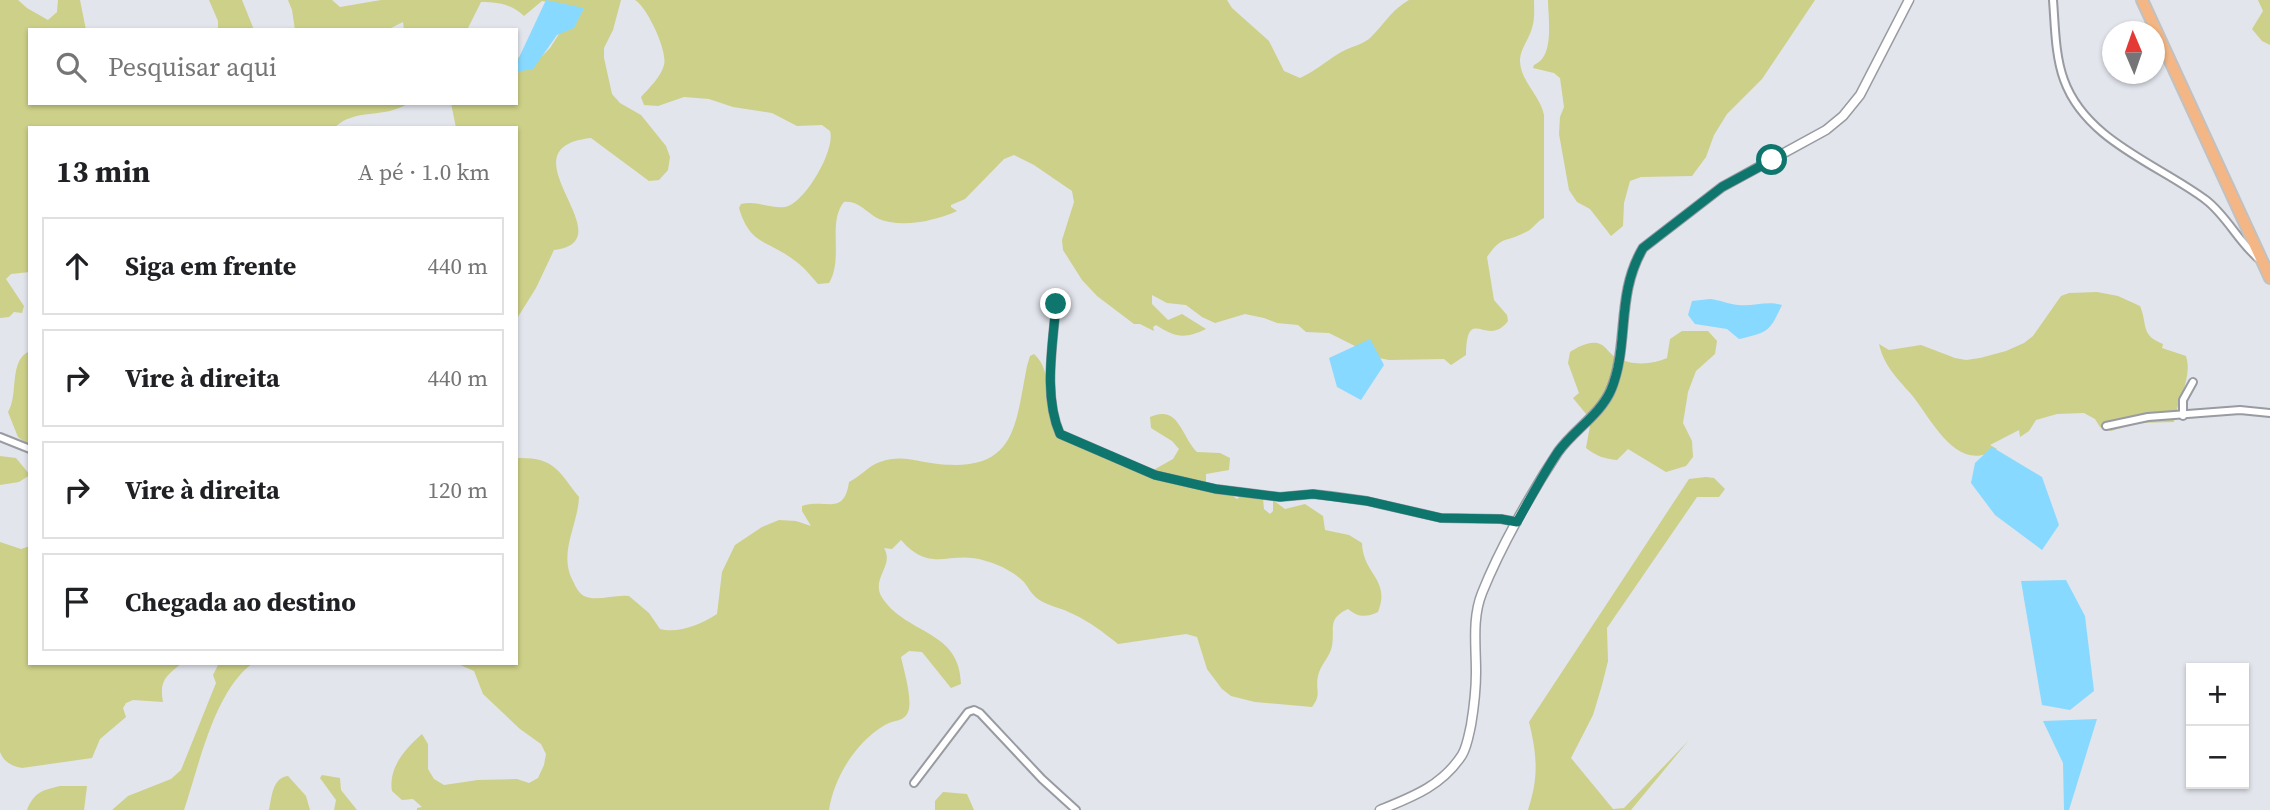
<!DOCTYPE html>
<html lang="pt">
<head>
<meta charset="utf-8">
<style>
  body { margin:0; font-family:"Source Serif 4",serif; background:#f6f6f6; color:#202124 }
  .controls { position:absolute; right:21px; bottom:21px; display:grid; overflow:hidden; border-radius:0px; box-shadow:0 2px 5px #0004 }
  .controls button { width:63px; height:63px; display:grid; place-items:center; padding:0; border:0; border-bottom:2px solid #e0e0e0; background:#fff; color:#202124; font:35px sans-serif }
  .compass { position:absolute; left:2102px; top:21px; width:63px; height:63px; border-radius:50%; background:#fff; box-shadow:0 2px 5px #0004; rotate:358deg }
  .stop { position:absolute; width:21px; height:21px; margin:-16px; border:5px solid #0f766e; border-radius:50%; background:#fff }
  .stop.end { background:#0f766e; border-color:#fff; box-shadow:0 2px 7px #0008 }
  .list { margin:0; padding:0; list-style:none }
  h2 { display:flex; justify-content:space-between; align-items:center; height:91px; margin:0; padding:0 28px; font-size:30px }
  h2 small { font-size:23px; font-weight:400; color:#757577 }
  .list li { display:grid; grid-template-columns:46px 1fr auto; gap:21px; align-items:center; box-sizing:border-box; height:98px; margin:0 14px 14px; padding:0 14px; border:2px solid #e0e0e0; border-radius:0px }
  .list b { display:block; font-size:26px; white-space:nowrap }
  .list em { font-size:23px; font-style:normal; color:#757577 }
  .icon { flex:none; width:38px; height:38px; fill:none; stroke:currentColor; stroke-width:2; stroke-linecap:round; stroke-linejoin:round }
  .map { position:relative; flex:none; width:2270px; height:810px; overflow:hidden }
  .search { position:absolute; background:#fff; box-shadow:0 2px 5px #0004; left:28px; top:28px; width:490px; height:77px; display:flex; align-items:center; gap:18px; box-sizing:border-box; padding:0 24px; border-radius:0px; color:#757577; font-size:26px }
  .panel { position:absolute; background:#fff; box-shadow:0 2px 5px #0004; left:28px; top:126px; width:490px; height:539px; border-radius:0px }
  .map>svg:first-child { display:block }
  .green { fill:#cdd088 }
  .water { fill:#88d9ff }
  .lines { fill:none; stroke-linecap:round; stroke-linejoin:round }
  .minor-casing { stroke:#989ba1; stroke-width:10 }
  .tertiary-casing { stroke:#989ba1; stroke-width:11 }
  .trunk-casing { stroke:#c1c1c1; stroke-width:14 }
  .minor { stroke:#fff; stroke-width:6 }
  .tertiary { stroke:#fff; stroke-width:8 }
  .trunk { stroke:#f3b684; stroke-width:10 }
  .route { stroke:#0f766e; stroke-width:9 }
</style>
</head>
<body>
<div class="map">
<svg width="2270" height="810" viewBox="0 0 2270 810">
  <rect width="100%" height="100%" fill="#e2e5ec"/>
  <g class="green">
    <path d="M0,0H18L27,8L48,20L57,12L58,0H80L86,30H30V103H409C382,120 356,107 334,128H30V272L11,274L6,279L24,306L22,313L14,312L9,317L0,318Z"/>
    <path d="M209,0H242L254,30H218V21Z"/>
    <path d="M288,0H332L340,7L381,0H621L613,30L604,48V58L612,94L620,103L641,115L666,146L670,157L668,170L659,180L649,181L591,138C498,148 629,241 554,250L536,288L516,320V128H456L451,103H516V55L520,59L541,57L550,48L564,26V5L542,1L524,16C511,4 498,2 481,2L467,30H404L403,22L387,30H295L292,10Z"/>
    <path d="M635,0H1227L1232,8L1269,41L1284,71L1300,78C1315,71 1325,62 1338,54C1348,47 1360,46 1369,39C1385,24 1389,12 1409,0H1534C1534,9 1535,19 1532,28C1529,39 1521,48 1520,59C1519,80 1540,95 1544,115V218C1537,221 1533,229 1526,232C1505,243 1502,235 1487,257L1494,300L1507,315L1508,321C1487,349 1467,303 1466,355L1451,365L1444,359L1389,360L1379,358L1329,333L1306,332L1298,325L1277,323L1264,318L1245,314L1215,323L1202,317L1186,305L1167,303L1152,295V304L1168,320L1182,314L1206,329C1185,339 1176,338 1156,325L1153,327L1154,331L1140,324H1134L1097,296L1082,280L1063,250L1062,240L1074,202L1072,191L1034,165L1014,155L1004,159L965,199L951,205V207L957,211C935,221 900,229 877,218C866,212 858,200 844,202C827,222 844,258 829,283L818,284C811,276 803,266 794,260C767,240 750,245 739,208L741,204C756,200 770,209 785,207C804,204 836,150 830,131L822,125L797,126L772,113L733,107L709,99L684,97L658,106L644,105L641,97C649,88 661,77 664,65C668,51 647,7 635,0Z"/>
    <path d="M1548,0H1815L1762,79L1727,114L1714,135L1706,157L1692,176L1641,177L1630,181L1624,203L1623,226L1611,236L1590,209L1577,202L1569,190L1559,134L1560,117L1564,107L1560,78L1554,73L1533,68L1534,65C1555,57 1548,18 1548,0Z"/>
    <path d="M2258,0H2270V45L2262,41L2252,29L2263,11Z"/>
    <path d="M2097,292L2118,296L2140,306C2148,325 2140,335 2163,344L2162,348L2186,356C2193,378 2177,400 2174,422L2138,423L2111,431L2100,427L2095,419L2084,413L2057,414L2036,420L2029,431L2020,437L2019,430L1990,445L1997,449C1956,475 1932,419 1911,394C1897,378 1884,366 1879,344L1889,350L1921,345L1955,358L1966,360L1980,358L2006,351L2024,343L2033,336L2061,296L2069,293Z"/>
    <path d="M1682,331H1708L1717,341L1715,354L1696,371L1688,392L1683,423L1692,441L1693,457L1686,466L1666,472L1628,449L1617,460C1605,459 1596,456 1586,448L1591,420L1573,398L1579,393L1568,363L1570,352C1578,347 1592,339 1602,345C1606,347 1609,353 1614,356C1629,366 1652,365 1667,358L1670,339Z"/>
    <path d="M30,351V446L18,437L8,412C19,395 8,360 30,351Z"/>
    <path d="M1034,354C1054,372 1043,403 1056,426C1063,437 1075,443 1085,450L1100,448L1106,451L1148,473L1173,459L1179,449L1172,441L1151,428L1150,417C1179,404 1181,436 1197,452L1220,453L1230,458L1229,470L1206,474V485L1227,492L1237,499L1243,493L1263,498L1264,509L1270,514L1273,511V500L1285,509L1305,504L1323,516L1325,530L1349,535L1362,543C1363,575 1391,579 1378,612C1365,618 1358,617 1348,609C1327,619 1335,627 1332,646C1330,657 1320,665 1318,676C1315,691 1322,694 1312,707L1255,702L1231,696L1222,689L1207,669L1197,637L1186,634L1118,644C1103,632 1090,622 1073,614C1062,608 1048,606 1038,599C1032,595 1028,587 1024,582C1014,572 1000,565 986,561C949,549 932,575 901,540L892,549L884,548C895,567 869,579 883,599C908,635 960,630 961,684L951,688L922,652L909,651L901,657C904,671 913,700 908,712C904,722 893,720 885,725C856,742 834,777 829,810H417V808L422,807L413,799L402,800L392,791C388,768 405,749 422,734L428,744V769L434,779L444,785L478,780L517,779L529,783L538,778L544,765L546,754L541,744L520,729L483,694L474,671L456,663H516V458C554,457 557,469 579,497C578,526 557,554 574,583C576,588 580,594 584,596C596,602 615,594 629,596L649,613L660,629C678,634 702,624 717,614L722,572L735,545L762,527L779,520L796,521L811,526L802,511V506C825,498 844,517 849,482C860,477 868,466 880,462C903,454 917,462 938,464C1016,472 1015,427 1027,366L1030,356Z"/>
    <path d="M0,456L16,458L30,475L19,482L0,485Z"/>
    <path d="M1706,477L1714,478L1725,489L1719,497H1697L1607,628L1608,661L1602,685L1593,715L1571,758L1613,809L1624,808L1689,740L1631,810H1528C1539,777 1537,755 1529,722L1689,479Z"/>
    <path d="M0,542L21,549L30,546V663H182C166,676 159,680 163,702L133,700L126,703L123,708L126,717L100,739L92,758L22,768C11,766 4,762 0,752Z"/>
    <path d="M219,663H253C214,691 199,766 184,810H112L128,796L171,779L181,770L216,683L213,675Z"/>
    <path d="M322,775L340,778L341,790L357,810H334L336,800L320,778Z"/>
    <path d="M288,776L306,796L310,810H269C272,797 272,778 288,776Z"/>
    <path d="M60,786H87L84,810H27C34,792 43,790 60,786Z"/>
    <path d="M943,792L967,794L974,810H935V801Z"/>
  </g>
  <g class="water">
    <path d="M546,0L584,8L574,28L557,35L533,69L516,72V64Z"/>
    <path d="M1710,299C1720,300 1728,304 1738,305C1754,307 1766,300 1782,305C1769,332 1769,332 1739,339L1727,329L1695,324L1688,315L1692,301Z"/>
    <path d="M1370,339L1384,365L1361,400L1337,387L1329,358Z"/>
    <path d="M1992,447L2042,477L2059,525L2042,550L1995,515L1971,483L1975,463Z"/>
    <path d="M2066,580L2085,616L2094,691L2070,710L2042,705L2021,581Z"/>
    <path d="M2097,719L2069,810H2064L2063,763L2043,721Z"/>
  </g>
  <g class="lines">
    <defs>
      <g id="minor">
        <path d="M2053,0C2055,25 2055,56 2064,80C2086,141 2158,164 2206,200C2227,216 2239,243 2260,260"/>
        <path d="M1056,304C1053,345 1043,395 1060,434L1155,475L1216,489L1280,497L1313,494L1331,496L1367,501L1441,518L1501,519L1517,522"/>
        <path d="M2183,416V400L2193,382"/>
        <path d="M2106,426L2148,417L2240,410L2270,413"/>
        <path d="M0,437L30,449"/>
        <path d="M914,783L968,712L974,710L980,713L1042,779L1076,810"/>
      </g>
      <path id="tertiary" d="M1380,810C1412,797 1442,786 1462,755C1467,747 1469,734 1471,725C1474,707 1476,690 1476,672C1476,645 1472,618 1482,593C1500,548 1531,493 1558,452C1574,429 1602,414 1612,387C1629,341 1616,294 1643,248L1722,187L1826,130L1843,116L1860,95L1909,0"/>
      <path id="trunk" d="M2142,0L2270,278"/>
    </defs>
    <use href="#minor" class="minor-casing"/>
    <use href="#tertiary" class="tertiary-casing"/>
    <use href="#trunk" class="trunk-casing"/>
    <use href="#minor" class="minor"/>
    <use href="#tertiary" class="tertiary"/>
    <use href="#trunk" class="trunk"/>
  </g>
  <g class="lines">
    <path class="route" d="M1056,304C1053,344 1043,395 1060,434L1155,475L1216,489L1280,497L1313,494L1367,501L1441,518L1501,519L1517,522C1530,499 1543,474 1558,452C1574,430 1600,415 1611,390C1630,344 1615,296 1643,248L1722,187L1772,160"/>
  </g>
</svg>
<div class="controls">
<button>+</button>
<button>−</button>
</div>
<svg class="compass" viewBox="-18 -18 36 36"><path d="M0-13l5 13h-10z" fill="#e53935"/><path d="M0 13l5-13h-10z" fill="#757577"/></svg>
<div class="stop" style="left:1772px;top:160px"></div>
<div class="stop end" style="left:1056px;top:304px"></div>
<div class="search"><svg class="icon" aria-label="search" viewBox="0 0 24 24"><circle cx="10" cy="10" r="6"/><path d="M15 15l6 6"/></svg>Pesquisar aqui</div>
<section class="panel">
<h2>13 min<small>A pé · 1.0 km</small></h2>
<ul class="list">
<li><svg class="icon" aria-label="ahead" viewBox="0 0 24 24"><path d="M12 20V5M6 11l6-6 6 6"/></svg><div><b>Siga em frente</b></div><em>440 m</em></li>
<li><svg class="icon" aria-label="right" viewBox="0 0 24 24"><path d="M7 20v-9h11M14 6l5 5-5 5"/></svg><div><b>Vire à direita</b></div><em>440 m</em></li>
<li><svg class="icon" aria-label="right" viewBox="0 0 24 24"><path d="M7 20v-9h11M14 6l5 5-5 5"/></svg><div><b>Vire à direita</b></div><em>120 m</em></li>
<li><svg class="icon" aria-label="arrive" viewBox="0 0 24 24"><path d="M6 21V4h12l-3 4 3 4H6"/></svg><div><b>Chegada ao destino</b></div></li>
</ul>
</section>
</div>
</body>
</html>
